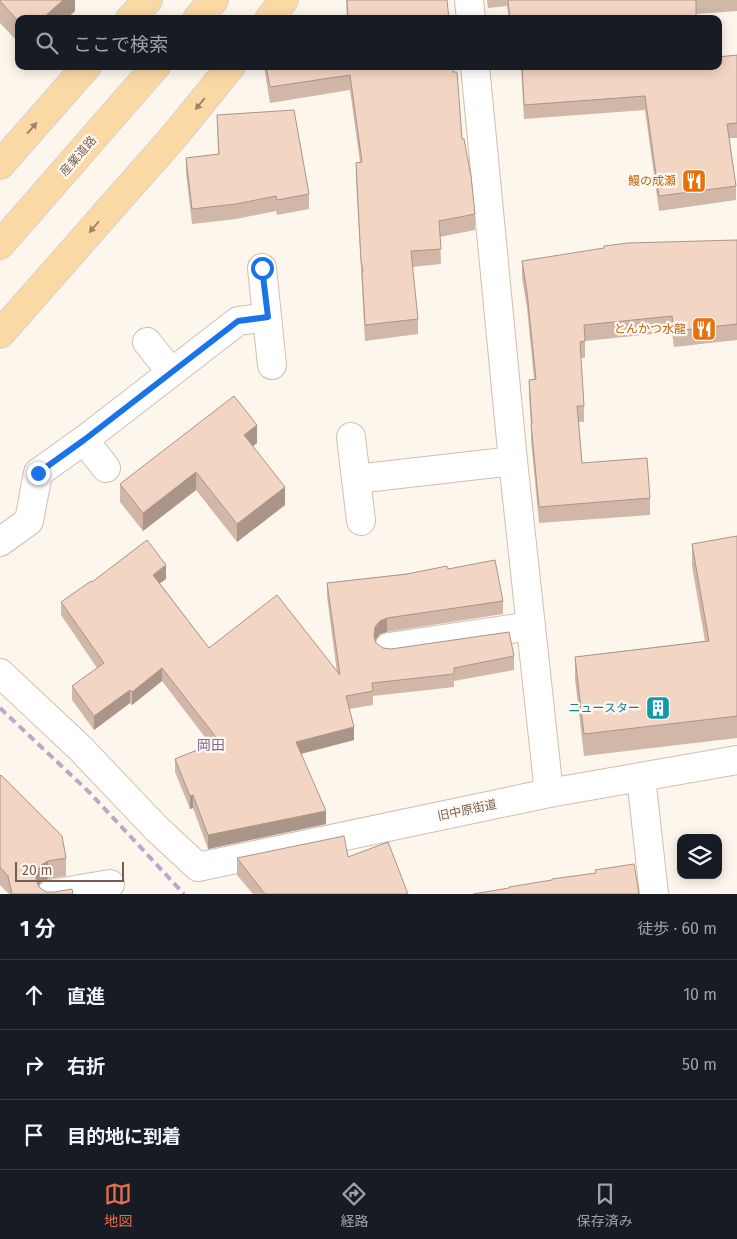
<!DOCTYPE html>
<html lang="ja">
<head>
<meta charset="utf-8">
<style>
  body { margin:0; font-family:"Fira Sans","Noto Sans JP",sans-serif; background:#20242c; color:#f1f3f6 }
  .controls { position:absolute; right:15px; bottom:15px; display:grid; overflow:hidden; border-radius:10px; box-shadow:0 2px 12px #0003 }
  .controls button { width:45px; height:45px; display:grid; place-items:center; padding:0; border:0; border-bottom:1px solid #363941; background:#171b24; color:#f1f3f6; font:25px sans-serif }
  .scale { position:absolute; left:15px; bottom:12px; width:109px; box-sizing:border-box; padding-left:5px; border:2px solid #7a5c4d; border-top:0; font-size:14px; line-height:18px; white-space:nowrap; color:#7a5c4d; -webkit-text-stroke:4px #fffaf3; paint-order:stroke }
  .stop { position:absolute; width:15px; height:15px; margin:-11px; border:4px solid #1a73e8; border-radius:50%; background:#fff }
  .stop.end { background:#1a73e8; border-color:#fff; box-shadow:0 1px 5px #0008 }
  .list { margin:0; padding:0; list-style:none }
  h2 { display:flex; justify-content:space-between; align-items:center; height:65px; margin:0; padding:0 20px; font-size:21px }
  h2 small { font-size:16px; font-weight:400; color:#9ea1a6 }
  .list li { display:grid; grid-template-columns:32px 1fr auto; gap:15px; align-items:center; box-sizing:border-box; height:70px; padding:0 20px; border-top:1px solid #363941 }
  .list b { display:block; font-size:19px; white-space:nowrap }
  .list em { font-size:16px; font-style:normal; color:#9ea1a6 }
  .icon { flex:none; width:28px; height:28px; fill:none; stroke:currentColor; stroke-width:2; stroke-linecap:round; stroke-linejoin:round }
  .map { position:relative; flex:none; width:737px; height:894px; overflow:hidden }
  .search { position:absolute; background:#171b24; box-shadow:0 2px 12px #0003; left:15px; right:15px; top:15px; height:55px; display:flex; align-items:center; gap:12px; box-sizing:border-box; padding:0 18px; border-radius:10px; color:#9ea1a6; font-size:19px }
  .sheet { height:275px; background:#171b24 }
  nav { display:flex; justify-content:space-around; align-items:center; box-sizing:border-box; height:70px; border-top:1px solid #363941; background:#171b24; font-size:14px; color:#9ea1a6 }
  nav a { display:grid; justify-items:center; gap:2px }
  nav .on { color:#e76f51 }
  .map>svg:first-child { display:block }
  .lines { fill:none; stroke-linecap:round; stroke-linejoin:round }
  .minor-casing { stroke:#d1beb0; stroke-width:30 }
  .major-casing { stroke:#dad1cd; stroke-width:30 }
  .minor { stroke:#fff; stroke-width:28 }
  .major { stroke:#fbd9a5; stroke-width:28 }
  .rail { stroke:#b9a8c9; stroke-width:4; stroke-dasharray:8 5; stroke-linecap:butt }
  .wall { fill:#d1b7a8 }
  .shaded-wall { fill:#aa9588 }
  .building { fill:#f3d5c3; stroke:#aa9588 }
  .oneway { fill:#a18267 }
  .route { stroke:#1a73e8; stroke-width:6 }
  .labels { text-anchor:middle; stroke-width:4.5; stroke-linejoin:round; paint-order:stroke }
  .street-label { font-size:12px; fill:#7a5c4d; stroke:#fffaf3 }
  .food-label { font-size:12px; fill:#c56008; stroke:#fffaf3; text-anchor:end }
  .culture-label { font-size:12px; fill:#0d838f; stroke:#fffaf3; text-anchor:end }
  .neighbourhood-label { font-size:14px; fill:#846695; stroke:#fffaf3 }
</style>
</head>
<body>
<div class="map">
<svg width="737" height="894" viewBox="0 0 737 894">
  <rect width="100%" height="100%" fill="#fdf6ec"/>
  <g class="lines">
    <defs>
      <g id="minor">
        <path d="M469,0L471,19"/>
        <path d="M475,66L513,461L549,793"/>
        <path d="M262,268L272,365"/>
        <path d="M147,342L171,372"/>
        <path d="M351,437L361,521"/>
        <path d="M84,440L106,468"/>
        <path d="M356,479L513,461"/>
        <path d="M0,542L29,521L38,473L84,440L238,321L267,317"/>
        <path d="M389,647L531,626"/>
        <path d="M0,673L80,748L157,829L198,867L549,793L737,760"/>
        <path d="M641,777L654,894"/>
        <path d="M51,894L110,884"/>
      </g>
      <g id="major">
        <path d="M130,19L148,0"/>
        <path d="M197,19L214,0"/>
        <path d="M269,19L284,0"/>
        <path d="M0,165L87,66"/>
        <path d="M0,245L156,66"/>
        <path d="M0,334L176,134L231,66"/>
      </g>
    </defs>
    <use href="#minor" class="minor-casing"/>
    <use href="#major" class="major-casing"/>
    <use href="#minor" class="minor"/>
    <use href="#major" class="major"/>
    <path class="rail" d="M0,708L90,793L184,894"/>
  </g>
  <g class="wall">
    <path d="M0,0H75V11L66,19H19V43L0,23Z"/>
    <path d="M346,0H447L449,19H347Z"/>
    <path d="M487,0H737V11L696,14V19H509L507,6L488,8Z"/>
    <path d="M737,55V138H729L736,186V200L659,211L645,110L524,119L521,66H718Z"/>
    <path d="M264,66H453L462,139L475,214V230L440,237L441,264L412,267L418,319V334L365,341L356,178V163L360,162L350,90L270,103Z"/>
    <path d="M217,115L309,194V209L277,215L276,211L236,219L192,224L186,173V158L218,154Z"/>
    <path d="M737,240V340L674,347L672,332L585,341V358H581L584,406V422H579L582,463L650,498V515L539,523L531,440V425L529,396V380L534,379L527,308L522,278V261Z"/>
    <path d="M257,443L253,446L285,505L237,542L196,490L143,531L120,502V484Z"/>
    <path d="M737,536V738L584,756L575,679V657L705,641L692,566V544Z"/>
    <path d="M448,569L503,601V614L387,632L380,634L375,640L376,643L383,648L391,649L514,656V670L454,681V687L373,696V705L349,709L354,740L301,754L326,824L208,849L193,808L190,809L175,772V759L211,745L162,681L132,705L130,703L94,730L72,700V686L97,668L61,615V602L92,582L166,579L160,583L209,648L337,673L327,596V583Z"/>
    <path d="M0,776L66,858V876L48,879L41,882L39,886V887L46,892L73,894H9L0,885Z"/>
    <path d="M348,857L408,894H253L237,875V858Z"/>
  </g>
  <g class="shaded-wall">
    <path d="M63,0H75V11L66,19H42Z"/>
    <path d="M257,425V443L244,453V435Z"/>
    <path d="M196,472V490L143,531V513Z"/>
    <path d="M285,487V505L237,542V524Z"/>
    <path d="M166,565V579L153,588V575Z"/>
    <path d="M387,618V632L380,634L375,641L374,636L375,627L380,621Z"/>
    <path d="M162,668V681L132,705V692Z"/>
    <path d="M130,690V703L94,730V716Z"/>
    <path d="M354,727V740L296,755V742Z"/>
    <path d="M193,795V808L190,809V796Z"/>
    <path d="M326,811V824L208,849V835Z"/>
    <path d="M48,861V879L41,882L37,888L36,880L37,871L41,865Z"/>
  </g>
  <g class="building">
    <path d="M0,0H63L42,19H19V22L0,1Z"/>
    <path d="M347,0H447L449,19H348Z"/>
    <path d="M508,0H696V19H510Z"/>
    <path d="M737,55V123L727,124L736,186L659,196L645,96L524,105L522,66H718V57Z"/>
    <path d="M266,66H453V72H457L462,139H464L471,176L475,214L439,221L441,249L411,251L418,319L365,325L362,272L363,271L361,261L356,163L362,162L350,75L270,87Z"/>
    <path d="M294,110L309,194L277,200L276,196L236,204L192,209L186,158L219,154L217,115Z"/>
    <path d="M737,240V324L674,331L672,316L584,325L585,341L580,342L584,406H577L582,463L647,458L650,498L539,507L531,424H532L529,380L536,379L527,292L522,261L604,248V246L628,243Z"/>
    <path d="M234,396L257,425L244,435L285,487L237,524L196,472L143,513L120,484Z"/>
    <path d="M737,536V716L584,734L575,657L709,641L692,544Z"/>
    <path d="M147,540L166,565L153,575L209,648L277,595L340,675L327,583L407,574L447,566L448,569L495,560L503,601L387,618L380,621L375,627L374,636L376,643L383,648L391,649L509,632L514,656L454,668V674L372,683L373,691L346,696L354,727L296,742L326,811L208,835L193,795L190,796L175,759L219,741L162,668L132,692L130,690L94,716L72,686L104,663L61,602L91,581L92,582Z"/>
    <path d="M1,775L62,836L66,858L48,861L41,865L37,871L36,880L39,887L46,892H54L72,889L73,894H12L8,876L0,867V776Z"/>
    <path d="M344,836L348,857L388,842L408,894H265L237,858Z"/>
    <path d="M634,864L639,894H473L509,888V887L552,880V879L596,873L595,870Z"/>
  </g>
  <defs><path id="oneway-solid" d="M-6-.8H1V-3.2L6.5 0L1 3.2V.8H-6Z" transform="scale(1.25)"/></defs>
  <g class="oneway">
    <use href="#oneway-solid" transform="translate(200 104) rotate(129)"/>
    <use href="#oneway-solid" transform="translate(32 128) rotate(-49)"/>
    <use href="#oneway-solid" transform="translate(94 227) rotate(131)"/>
  </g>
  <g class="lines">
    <path class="route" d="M38,473L84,440L238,321L268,317L262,268"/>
  </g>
  <defs>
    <symbol id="restaurant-square" viewBox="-11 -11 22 22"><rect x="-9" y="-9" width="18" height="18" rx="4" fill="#e8710a" stroke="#fffaf3"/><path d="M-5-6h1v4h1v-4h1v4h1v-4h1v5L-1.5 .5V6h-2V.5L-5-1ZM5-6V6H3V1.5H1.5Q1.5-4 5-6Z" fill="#fff"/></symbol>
    <symbol id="building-square" viewBox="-11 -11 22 22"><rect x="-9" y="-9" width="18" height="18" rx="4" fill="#0f9aa8" stroke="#fffaf3"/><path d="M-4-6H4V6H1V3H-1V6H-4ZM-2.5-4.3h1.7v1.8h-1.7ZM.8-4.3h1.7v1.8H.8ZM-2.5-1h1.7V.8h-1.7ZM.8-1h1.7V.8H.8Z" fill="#fff"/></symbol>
  </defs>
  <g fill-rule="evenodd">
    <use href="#restaurant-square" x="680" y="167" width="28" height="28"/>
    <use href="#restaurant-square" x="690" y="315" width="28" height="28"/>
    <use href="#building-square" x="644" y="694" width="28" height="28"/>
  </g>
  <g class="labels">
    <g class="street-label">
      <text transform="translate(78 156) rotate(-49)" y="4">産業道路</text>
      <text transform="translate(467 810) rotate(-12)" y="4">旧中原街道</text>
    </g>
    <g class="food-label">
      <text x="676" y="185">鰻の成瀬</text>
      <text x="686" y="333">とんかつ水龍</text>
    </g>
    <g class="culture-label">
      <text x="640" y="712">ニュースター</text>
    </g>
    <g class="neighbourhood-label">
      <text x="211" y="750">岡田</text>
    </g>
  </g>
</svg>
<div class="controls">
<button><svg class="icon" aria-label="layers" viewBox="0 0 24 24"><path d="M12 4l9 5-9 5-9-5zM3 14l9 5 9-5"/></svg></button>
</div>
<div class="scale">20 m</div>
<div class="stop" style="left:262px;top:268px"></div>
<div class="stop end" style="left:38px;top:473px"></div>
<div class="search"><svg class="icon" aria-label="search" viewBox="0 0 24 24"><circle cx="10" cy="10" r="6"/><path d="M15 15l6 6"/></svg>ここで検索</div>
</div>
<section class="sheet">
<h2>1 分<small>徒歩 · 60 m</small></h2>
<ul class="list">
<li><svg class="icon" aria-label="ahead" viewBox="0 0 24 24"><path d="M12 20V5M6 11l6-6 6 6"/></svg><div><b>直進</b></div><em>10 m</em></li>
<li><svg class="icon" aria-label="right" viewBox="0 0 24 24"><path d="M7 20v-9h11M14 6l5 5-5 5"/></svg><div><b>右折</b></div><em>50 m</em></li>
<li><svg class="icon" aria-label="arrive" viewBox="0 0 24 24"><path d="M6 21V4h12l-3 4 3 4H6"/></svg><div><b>目的地に到着</b></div></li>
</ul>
</section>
<nav>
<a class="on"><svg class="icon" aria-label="map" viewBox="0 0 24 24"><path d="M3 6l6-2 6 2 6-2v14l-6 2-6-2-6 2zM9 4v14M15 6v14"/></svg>地図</a>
<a><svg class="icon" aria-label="directions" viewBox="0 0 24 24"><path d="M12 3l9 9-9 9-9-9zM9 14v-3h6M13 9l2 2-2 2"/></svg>経路</a>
<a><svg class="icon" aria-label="saved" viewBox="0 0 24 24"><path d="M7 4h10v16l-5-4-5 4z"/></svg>保存済み</a>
</nav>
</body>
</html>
